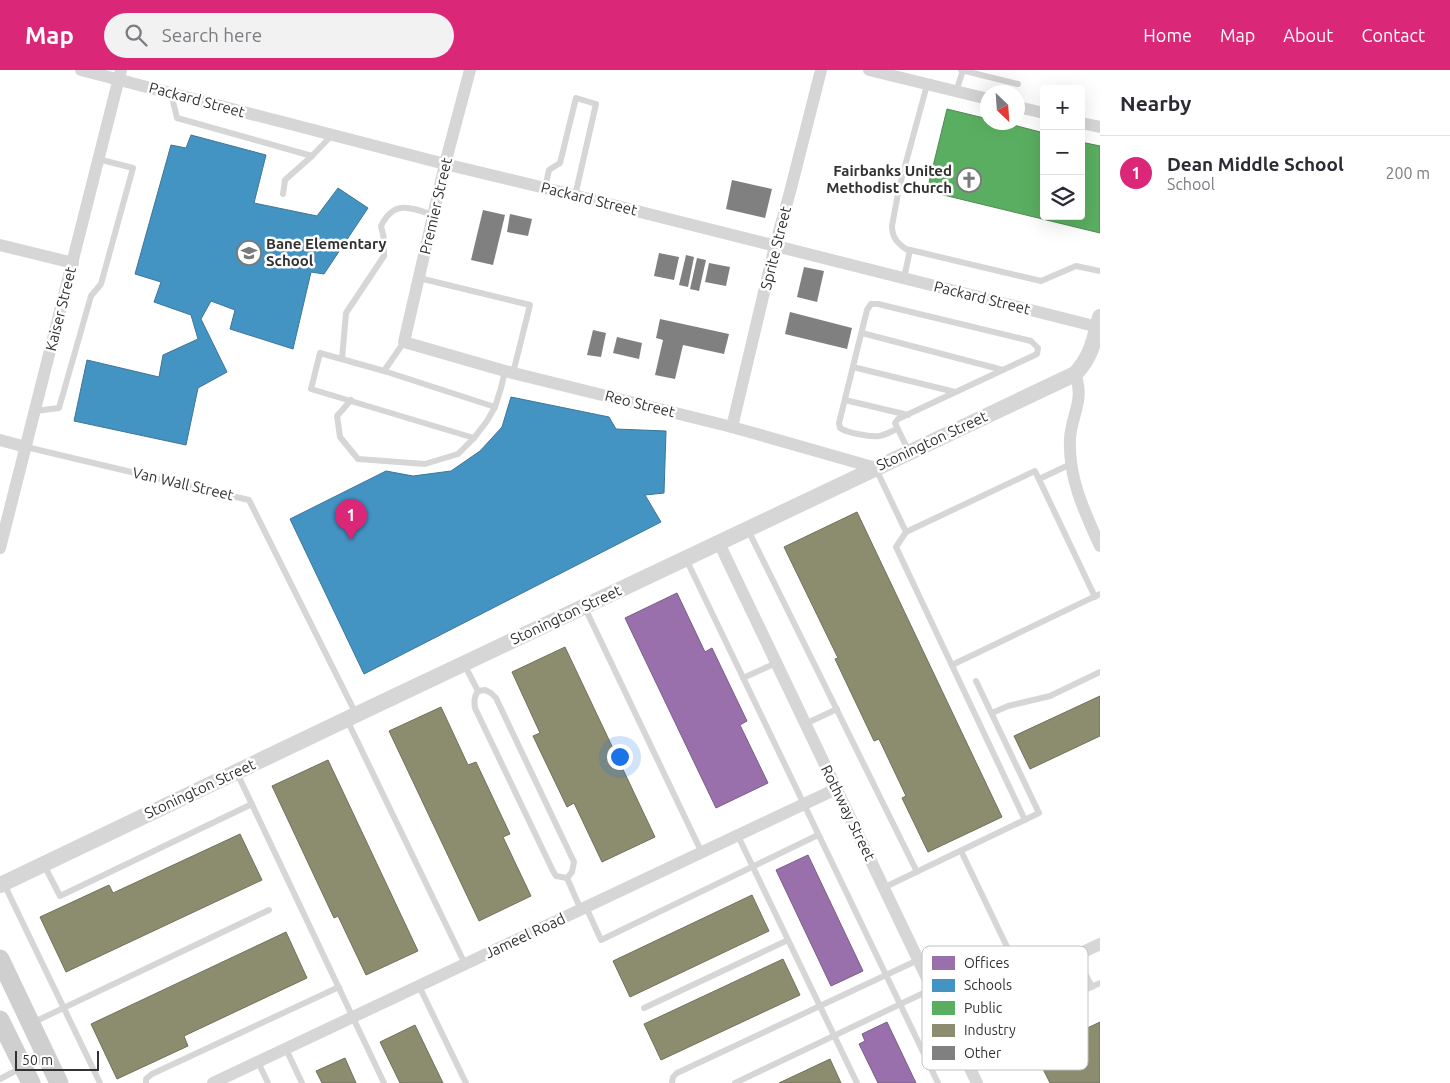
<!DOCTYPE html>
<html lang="en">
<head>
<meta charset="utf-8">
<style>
  body { margin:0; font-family:Ubuntu,sans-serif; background:#f2f2f3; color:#2b2b33 }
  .controls { position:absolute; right:15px; top:15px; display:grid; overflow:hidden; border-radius:5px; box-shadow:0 5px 20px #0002 }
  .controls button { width:45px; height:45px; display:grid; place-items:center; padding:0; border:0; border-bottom:1px solid #e1e1e2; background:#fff; color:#2b2b33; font:25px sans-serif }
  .compass { position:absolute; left:980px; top:15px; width:45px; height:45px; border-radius:50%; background:#fff; box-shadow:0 5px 20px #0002; rotate:155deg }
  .scale { position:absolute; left:15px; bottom:12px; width:84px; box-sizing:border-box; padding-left:5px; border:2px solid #323232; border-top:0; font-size:14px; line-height:18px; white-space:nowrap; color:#323232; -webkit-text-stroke:4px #fff; paint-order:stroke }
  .you { position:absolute; left:619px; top:686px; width:18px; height:18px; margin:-12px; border:4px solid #fff; border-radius:50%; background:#1a73e8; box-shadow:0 0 0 8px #1a73e833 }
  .badge { display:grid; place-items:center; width:32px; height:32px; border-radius:50%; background:#db2777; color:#fff; font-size:16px; font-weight:700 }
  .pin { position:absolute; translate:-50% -41px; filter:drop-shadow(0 1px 2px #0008) }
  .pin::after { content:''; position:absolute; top:26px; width:18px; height:15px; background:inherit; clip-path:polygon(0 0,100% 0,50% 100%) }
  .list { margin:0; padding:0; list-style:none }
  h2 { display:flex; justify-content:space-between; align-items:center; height:65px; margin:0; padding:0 20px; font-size:21px }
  h2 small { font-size:16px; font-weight:400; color:#7c7c81 }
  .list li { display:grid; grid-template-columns:32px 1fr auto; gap:15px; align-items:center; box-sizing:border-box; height:75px; padding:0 20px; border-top:1px solid #e1e1e2 }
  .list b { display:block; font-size:19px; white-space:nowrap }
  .list p { margin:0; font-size:16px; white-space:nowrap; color:#7c7c81 }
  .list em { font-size:16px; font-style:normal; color:#7c7c81 }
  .icon { flex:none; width:28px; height:28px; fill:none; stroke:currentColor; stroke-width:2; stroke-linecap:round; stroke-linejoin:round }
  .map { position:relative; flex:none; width:1100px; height:1013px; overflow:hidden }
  header { display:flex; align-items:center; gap:30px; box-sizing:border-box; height:70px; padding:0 25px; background:#db2777; color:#fff }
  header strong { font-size:24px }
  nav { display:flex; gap:28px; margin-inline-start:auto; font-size:18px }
  .search { width:350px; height:45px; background:#f2f2f3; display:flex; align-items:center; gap:12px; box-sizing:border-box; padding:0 18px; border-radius:28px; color:#7c7c81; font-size:19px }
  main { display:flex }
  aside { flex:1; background:#fff }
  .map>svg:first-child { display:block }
  .offices { fill:#9970ab; stroke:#7a5d87 }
  .schools { fill:#4393c3; stroke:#3e7698 }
  .public { fill:#5aae61; stroke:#4e8953 }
  .industry { fill:#8c8c6e; stroke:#71715c }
  .building { fill:#808080 }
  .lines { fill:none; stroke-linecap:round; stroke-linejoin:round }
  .service { stroke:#d6d6d6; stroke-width:6 }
  .minor { stroke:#d6d6d6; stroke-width:12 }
  .tertiary { stroke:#d6d6d6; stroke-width:16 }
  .secondary { stroke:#cfcfcf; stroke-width:19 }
  .labels { text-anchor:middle; stroke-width:5; stroke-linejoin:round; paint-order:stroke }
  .street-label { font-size:15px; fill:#323232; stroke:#fff }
  .poi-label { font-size:15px; font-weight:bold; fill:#323232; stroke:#fff; text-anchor:end }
  .key { fill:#fff; stroke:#c2c2c2; stroke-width:1 }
  .key-label { font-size:14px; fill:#323232 }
</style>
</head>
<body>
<header>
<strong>Map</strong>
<div class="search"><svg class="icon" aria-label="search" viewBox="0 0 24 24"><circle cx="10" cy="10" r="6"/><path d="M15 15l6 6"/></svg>Search here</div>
<nav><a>Home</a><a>Map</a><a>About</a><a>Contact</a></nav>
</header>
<main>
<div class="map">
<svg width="1100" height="1013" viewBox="0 0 1100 1013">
  <rect width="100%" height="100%" fill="#fff"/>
  <g class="offices">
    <path d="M677,523L705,582L712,578L747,651L740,655L768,713L716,738L625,548Z"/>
    <path d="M808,785L863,901L831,916L776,800Z"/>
    <path d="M887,952L916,1013H878L859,974L865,971L862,964Z"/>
  </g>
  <g class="schools">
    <path d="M191,65L266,85L254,133L317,146L338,118L368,138L324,204L311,202L293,279L230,259L235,240L211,231L201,249L227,302L198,318L186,375L74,351L87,290L159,307L163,285L198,269L191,245L154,232L161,212L135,204L171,75L186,78Z"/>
    <path d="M511,327L609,347L616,359L666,361L664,423L645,425L661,452L364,604L290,449L386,401L413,406L451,401L480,381L502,357Z"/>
  </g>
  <path class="public" d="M947,39L988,49V52H1002L1044,63V146H1081V72L1100,76V163L927,121Z"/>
  <g class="industry">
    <path d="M857,442L1002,747L928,782L902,728L906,726L879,669L874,671L835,589L838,588L784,477Z"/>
    <path d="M565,577L655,767L602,792L574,733L567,737L533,666L540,663L512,602Z"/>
    <path d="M1100,626V666L1030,699L1014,666Z"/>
    <path d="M441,637L468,695L476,692L510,764L503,767L531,826L479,851L389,661Z"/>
    <path d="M328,690L418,881L366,905L338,846L334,848L272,716Z"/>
    <path d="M240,764L262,810L66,902L40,847L109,815L113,823Z"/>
    <path d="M752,825L769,861L630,927L613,891Z"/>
    <path d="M286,862L307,908L184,966L188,976L117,1009L91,954Z"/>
    <path d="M783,889L800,925L661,990L644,954Z"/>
    <path d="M1100,952V1013H1050L1035,983Z"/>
    <path d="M415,955L443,1013H400L380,972Z"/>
    <path d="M345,988L356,1013H322L316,1001Z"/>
    <path d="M830,989L841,1013H779Z"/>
  </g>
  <g class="building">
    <path d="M732,110L772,119L765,148L726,139Z"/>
    <path d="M483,140L505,145L493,195L471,190Z"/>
    <path d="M510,144L532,149L528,166L507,162Z"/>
    <path d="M659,183L679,187L674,210L654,206Z"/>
    <path d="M686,185L694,187L688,217L679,215Z"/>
    <path d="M697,188L706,190L699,221L690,219Z"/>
    <path d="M709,193L730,197L726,216L705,212Z"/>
    <path d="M804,197L824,201L817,232L797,227Z"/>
    <path d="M790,242L852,258L847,279L785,264Z"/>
    <path d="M660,249L729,264L724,284L683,275L675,309L655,305L663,270L656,268Z"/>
    <path d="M593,260L606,263L601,287L587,285Z"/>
    <path d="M617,267L642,273L639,289L613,283Z"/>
  </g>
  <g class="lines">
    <g class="service">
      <path d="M961,0L1018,14"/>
      <path d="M927,15L899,118L892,156C892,167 897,173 906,179L1041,211L1076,196L1100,201"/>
      <path d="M956,22L963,0"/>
      <path d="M171,23L177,48L312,86L332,65"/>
      <path d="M545,118L549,100L560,93L576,28L596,34L575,126"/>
      <path d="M283,124L285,110L312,86"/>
      <path d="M419,208L530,235L513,303"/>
      <path d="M904,208L910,180"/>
      <path d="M862,263L1003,300"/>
      <path d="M342,289L346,243L384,186V169L381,156C394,130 410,137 433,145"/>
      <path d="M853,297L955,322"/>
      <path d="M384,301L404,272"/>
      <path d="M351,330L337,346L340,367L358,389L425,394L458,384L474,368L487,351L495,337"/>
      <path d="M845,330L908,345"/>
      <path d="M35,341L59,338L91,226L101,214L133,98L98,89"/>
      <path d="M897,359C892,361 885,365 879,366C870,367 847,363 840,358L839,353L867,240L871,234H878L1031,271L1038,278L1037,284L898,349L895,353L909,382"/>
      <path d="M474,368L311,319L320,283L384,301L495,337L501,318L505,301"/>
      <path d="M26,377L249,430L356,644"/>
      <path d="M876,399L906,462L896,477L1025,750"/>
      <path d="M1039,409L1071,394"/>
      <path d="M748,460L917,802"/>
      <path d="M906,462L1035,401L1095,527"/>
      <path d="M686,489L938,1013"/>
      <path d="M585,538L702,783"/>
      <path d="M464,594L478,621"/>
      <path d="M952,595L1100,524"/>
      <path d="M743,608L776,593"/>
      <path d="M485,620L491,623L496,628L574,792L572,802L567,808L556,806L553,801L475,638C474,631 474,627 478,621Z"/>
      <path d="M992,643L1008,636L1050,626L1100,602"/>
      <path d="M347,650L465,894"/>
      <path d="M805,654L837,639"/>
      <path d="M237,703L384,1013"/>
      <path d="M738,766L857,1013"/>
      <path d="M961,781L1023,910"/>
      <path d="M44,795L60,826L252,734"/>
      <path d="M567,808L581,840"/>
      <path d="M4,814L100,1013"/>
      <path d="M883,818L1039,743L976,611"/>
      <path d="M586,837L601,870L818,765"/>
      <path d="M1076,885L1092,917"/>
      <path d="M419,916L466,1013"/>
      <path d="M1063,930L1100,913"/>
      <path d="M644,938L788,870"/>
      <path d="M32,953L269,840"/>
      <path d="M286,979L302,1013"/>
      <path d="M258,992L268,1013"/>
      <path d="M0,1009L21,998"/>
      <path d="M146,1013V1009L152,1004L339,917"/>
      <path d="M672,1013L673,1007L677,1003L918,890"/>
      <path d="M735,1013L932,919"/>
    </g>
    <g class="minor">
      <path d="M81,0L445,94L545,118L1098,257"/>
      <path d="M470,0L445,94L404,272L505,301L732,357L876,398"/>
      <path d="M869,0L988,29"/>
      <path d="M1018,37L1044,43"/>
      <path d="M1081,53L1100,57"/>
      <path d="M0,175L73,193"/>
      <path d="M1075,304C1085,329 1072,344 1070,368C1068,407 1084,441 1100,476"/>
      <path d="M732,357L775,176L790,122L821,0"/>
      <path d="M0,370L26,377"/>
      <path d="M719,473L977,1013"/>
      <path d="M0,478L121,0"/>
      <path d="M946,947L1100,874"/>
      <path d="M213,1013L836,719"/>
    </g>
    <path class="tertiary" d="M0,815L347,649L1075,304C1092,286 1094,270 1100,247"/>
    <g class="secondary">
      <path d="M0,889L59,1013"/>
      <path d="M0,950L31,1013"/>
    </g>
  </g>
  <defs>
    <symbol id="church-ring" viewBox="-11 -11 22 22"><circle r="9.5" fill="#fff" stroke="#7a7a7a" stroke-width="1.5"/><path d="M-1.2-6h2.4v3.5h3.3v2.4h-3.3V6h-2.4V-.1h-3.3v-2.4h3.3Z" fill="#7a7a7a"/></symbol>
    <symbol id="school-ring" viewBox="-11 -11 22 22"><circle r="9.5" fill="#fff" stroke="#7a7a7a" stroke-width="1.5"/><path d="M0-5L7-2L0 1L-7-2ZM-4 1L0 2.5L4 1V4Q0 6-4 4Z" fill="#7a7a7a"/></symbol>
  </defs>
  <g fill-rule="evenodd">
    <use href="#church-ring" x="955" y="96" width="28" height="28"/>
    <use href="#school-ring" x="235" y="169" width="28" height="28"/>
  </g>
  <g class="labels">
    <g class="street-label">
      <text transform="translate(197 30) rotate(15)" y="5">Packard Street</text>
      <text transform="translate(589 129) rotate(14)" y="5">Packard Street</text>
      <text transform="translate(436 136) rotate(-77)" y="5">Premier Street</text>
      <text transform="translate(776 178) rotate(-76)" y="5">Sprite Street</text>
      <text transform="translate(982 228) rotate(14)" y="5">Packard Street</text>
      <text transform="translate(61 239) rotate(-76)" y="5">Kaiser Street</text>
      <text transform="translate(640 334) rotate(14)" y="5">Reo Street</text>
      <text transform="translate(932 371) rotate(-25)" y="5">Stonington Street</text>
      <text transform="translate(183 414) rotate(13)" y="5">Van Wall Street</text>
      <text transform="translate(566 545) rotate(-25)" y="5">Stonington Street</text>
      <text transform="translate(200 719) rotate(-25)" y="5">Stonington Street</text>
      <text transform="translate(848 743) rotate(64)" y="5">Rothway Street</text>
      <text transform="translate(525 866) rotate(-25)" y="5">Jameel Road</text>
    </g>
    <g class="poi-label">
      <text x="952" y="106">Fairbanks United<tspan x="952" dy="17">Methodist Church</tspan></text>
      <text x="266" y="179" text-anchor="start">Bane Elementary<tspan x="266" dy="17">School</tspan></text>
    </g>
  </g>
  <rect x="922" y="876" width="166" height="124" rx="8" class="key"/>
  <rect x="932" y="886" width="23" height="14" fill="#9970ab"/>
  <rect x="932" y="909" width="23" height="13" fill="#4393c3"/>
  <rect x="932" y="931" width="23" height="14" fill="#5aae61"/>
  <rect x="932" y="954" width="23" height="13" fill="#8c8c6e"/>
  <rect x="932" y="976" width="23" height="14" fill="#808080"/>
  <g class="key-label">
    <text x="964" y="898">Offices</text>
    <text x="964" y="920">Schools</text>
    <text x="964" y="943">Public</text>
    <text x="964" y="965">Industry</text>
    <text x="964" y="988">Other</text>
  </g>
</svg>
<div class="controls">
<button>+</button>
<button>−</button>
<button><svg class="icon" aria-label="layers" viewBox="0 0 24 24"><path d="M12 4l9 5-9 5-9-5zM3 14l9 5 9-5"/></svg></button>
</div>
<svg class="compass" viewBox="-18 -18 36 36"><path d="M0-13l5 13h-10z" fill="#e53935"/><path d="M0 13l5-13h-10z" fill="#7c7c81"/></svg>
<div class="scale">50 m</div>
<div class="you"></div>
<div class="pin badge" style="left:351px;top:470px">1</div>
</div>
<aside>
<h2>Nearby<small></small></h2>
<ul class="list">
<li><span class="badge">1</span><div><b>Dean Middle School</b><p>School</p></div><em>200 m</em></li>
</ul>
</aside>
</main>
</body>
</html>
